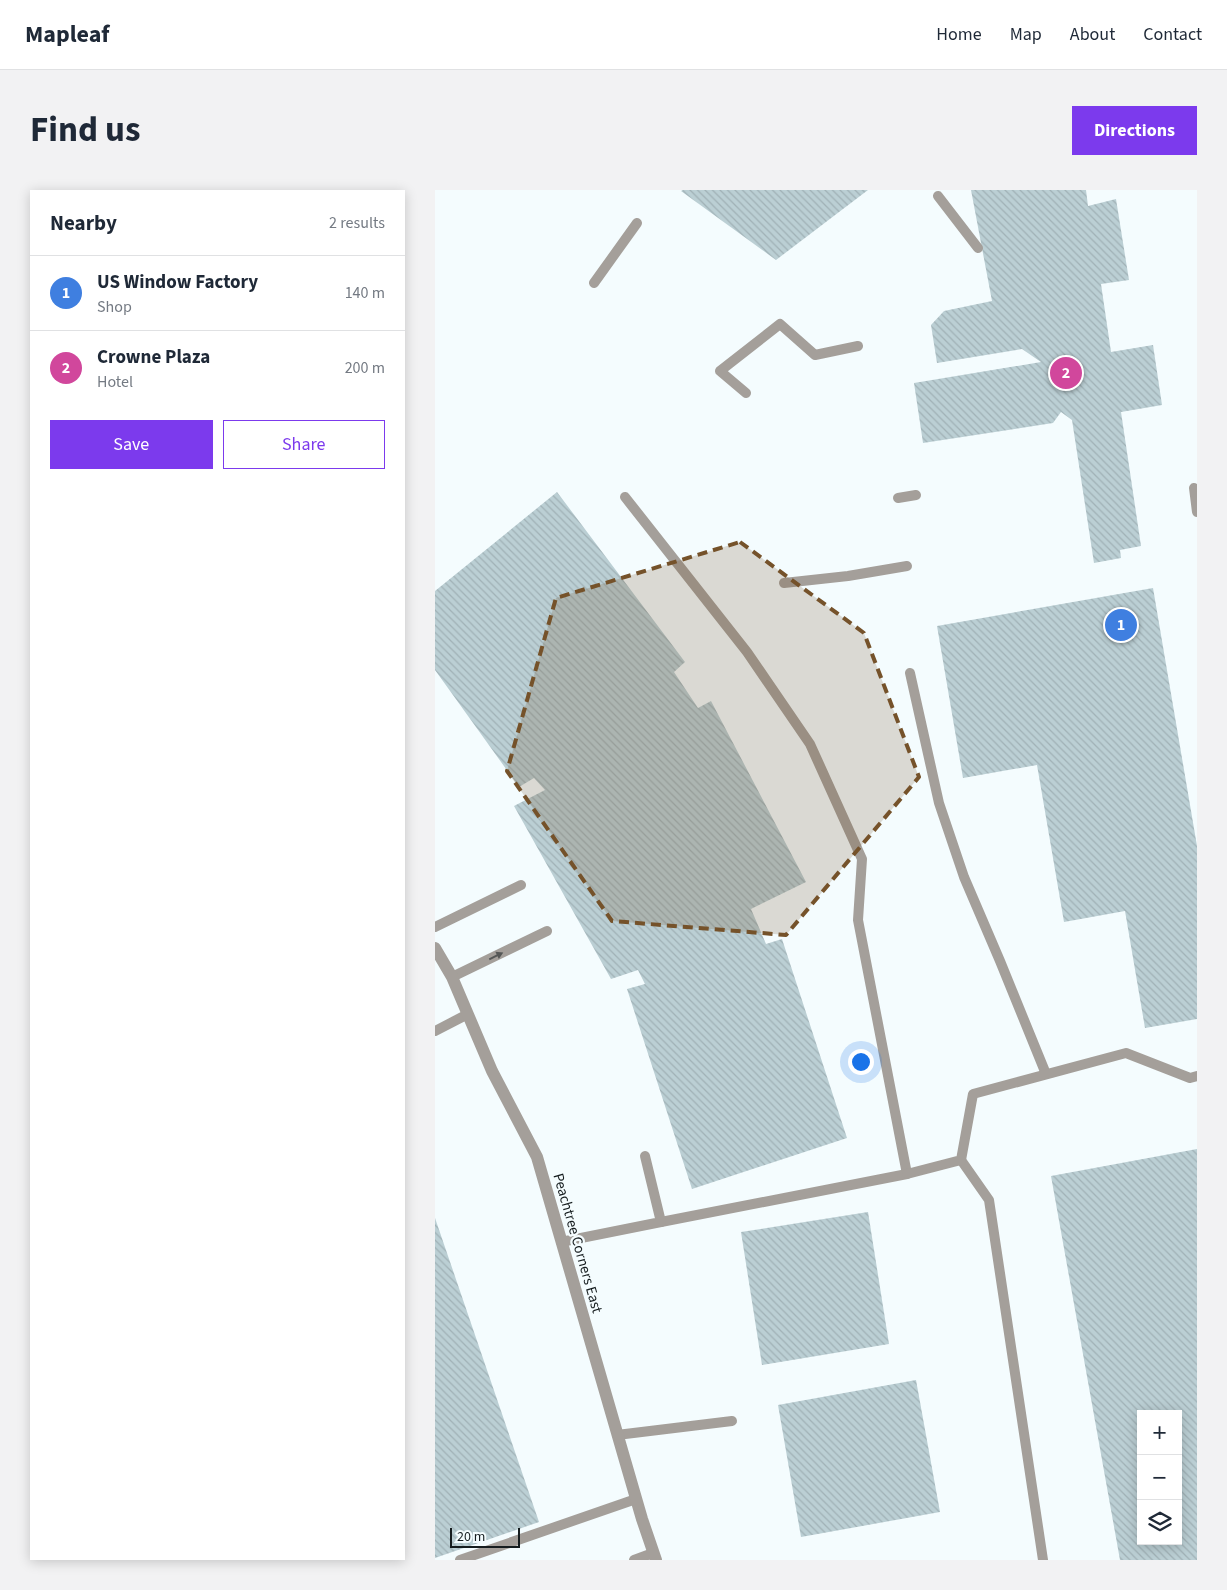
<!DOCTYPE html>
<html lang="en">
<head>
<meta charset="utf-8">
<style>
  body { margin:0; font-family:"Source Sans 3",sans-serif; background:#f2f2f3; color:#1f2937 }
  .controls { position:absolute; right:15px; bottom:15px; display:grid; overflow:hidden; border-radius:0px; box-shadow:0 2px 12px #0003 }
  .controls button { width:45px; height:45px; display:grid; place-items:center; padding:0; border:0; border-bottom:1px solid #e0e1e3; background:#fff; color:#1f2937; font:25px sans-serif }
  .scale { position:absolute; left:15px; bottom:12px; width:70px; box-sizing:border-box; padding-left:5px; border:2px solid #151c1e; border-top:0; font-size:14px; line-height:18px; white-space:nowrap; color:#151c1e; -webkit-text-stroke:4px #f4fcfe; paint-order:stroke }
  .you { position:absolute; left:425px; top:871px; width:18px; height:18px; margin:-12px; border:4px solid #fff; border-radius:50%; background:#1a73e8; box-shadow:0 0 0 8px #1a73e833 }
  .badge { display:grid; place-items:center; width:32px; height:32px; border-radius:50%; background:#7c3aed; color:#fff; font-size:16px; font-weight:700 }
  .pin { position:absolute; translate:-50% -50%; border:2px solid #fff; box-shadow:0 1px 5px #0006 }
  .list { margin:0; padding:0; list-style:none }
  h2 { display:flex; justify-content:space-between; align-items:center; height:65px; margin:0; padding:0 20px; font-size:21px }
  h2 small { font-size:16px; font-weight:400; color:#747a83 }
  .list li { display:grid; grid-template-columns:32px 1fr auto; gap:15px; align-items:center; box-sizing:border-box; height:75px; padding:0 20px; border-top:1px solid #e0e1e3 }
  .list b { display:block; font-size:19px; white-space:nowrap }
  .list p { margin:0; font-size:16px; white-space:nowrap; color:#747a83 }
  .list em { font-size:16px; font-style:normal; color:#747a83 }
  .actions { display:flex; gap:10px; padding:15px 20px }
  .actions a { flex:1; padding:11px 0; border:1px solid #7c3aed; border-radius:0px; text-align:center; font-size:18px; color:#7c3aed }
  .actions .main { background:#7c3aed; color:#fff }
  .icon { flex:none; width:28px; height:28px; fill:none; stroke:currentColor; stroke-width:2; stroke-linecap:round; stroke-linejoin:round }
  .map { position:relative; flex:none; width:762px; height:1370px; overflow:hidden; border-radius:0px }
  header { display:flex; align-items:center; gap:30px; box-sizing:border-box; height:70px; padding:0 25px; background:#fff; border-bottom:1px solid #e0e1e3 }
  header strong { font-size:24px }
  nav { display:flex; gap:28px; margin-inline-start:auto; font-size:18px }
  .intro { display:flex; align-items:center; justify-content:space-between; box-sizing:border-box; height:120px; padding:0 30px }
  h1 { margin:0; font-size:35px }
  .button { padding:12px 22px; border-radius:0px; background:#7c3aed; color:#fff; font-size:18px; font-weight:700 }
  main { display:flex; gap:30px; padding:0 30px }
  aside { flex:1; background:#fff; border-radius:0px; box-shadow:0 2px 12px #0003 }
  .map>svg:first-child { display:block }
  .building { fill:url(#building-back-hatch); fill-rule:evenodd }
  .lines { fill:none; stroke-linecap:round; stroke-linejoin:round }
  .service { stroke:#a49f9a; stroke-width:10 }
  .minor { stroke:#a49f9a; stroke-width:12 }
  .oneway { fill:#555756 }
  .marked { fill:#75522a; fill-opacity:0.2; stroke:#75522a; stroke-width:4; stroke-dasharray:10 6; stroke-linejoin:round }
  .labels { text-anchor:middle; stroke-width:4.5; stroke-linejoin:round; paint-order:stroke }
  .street-label { font-size:15px; fill:#151c1e; stroke:#f4fcfe }
</style>
</head>
<body>
<header>
<strong>Mapleaf</strong>
<nav><a>Home</a><a>Map</a><a>About</a><a>Contact</a></nav>
</header>
<div class="intro"><h1>Find us</h1><a class="button">Directions</a></div>
<main>
<aside>
<h2>Nearby<small>2 results</small></h2>
<ul class="list">
<li><span class="badge" style="background:#3f7fe0">1</span><div><b>US Window Factory</b><p>Shop</p></div><em>140 m</em></li>
<li><span class="badge" style="background:#d1479c">2</span><div><b>Crowne Plaza</b><p>Hotel</p></div><em>200 m</em></li>
</ul>
<div class="actions"><a class="main">Save</a><a>Share</a></div>
</aside>
<div class="map">
<svg width="762" height="1370" viewBox="0 0 762 1370">
  <defs>
    <pattern id="building-back-hatch" width="6" height="6" patternUnits="userSpaceOnUse" patternTransform="scale(1.25)"><rect width="6" height="6" fill="#bbcfd4"/><path d="M-1 5l2 2M0 0l6 6M5-1l2 2" fill="none" stroke="#a0b1b6"/></pattern>
  </defs>
  <rect width="100%" height="100%" fill="#f4fcfe"/>
  <g class="building">
    <path d="M248,0H433L341,70L246,1Z"/>
    <path d="M536,0H651L653,16L681,9L694,90L666,94L676,162L718,155L727,215L686,222L706,356L685,360L686,368L659,373L637,230L626,222L618,233L488,253L479,193L606,172L587,159L502,173L496,135L509,121L557,111Z"/>
    <path d="M122,302L250,472L239,482L263,518L276,511L371,692L316,719L331,754L347,749L412,948L257,999L192,799L210,794L203,780L176,789L79,616L110,600L99,588L84,597L0,480V401Z"/>
    <path d="M718,398L762,656V829L710,838L690,721L629,732L602,575L528,588L502,436Z"/>
    <path d="M762,959V1370H685L616,986ZM706,1224H743V1351H706Z"/>
    <path d="M433,1022L454,1154L327,1175L306,1042Z"/>
    <path d="M0,1028L104,1332L0,1368Z"/>
    <path d="M481,1190L505,1322L366,1347L343,1215Z"/>
  </g>
  <g class="lines">
    <g class="service">
      <path d="M503,6L543,58"/>
      <path d="M159,93L202,33"/>
      <path d="M311,203L285,181L345,134L380,165L423,156"/>
      <path d="M759,298L762,322"/>
      <path d="M190,307L312,462L375,554L427,669L423,730L472,984L226,1032"/>
      <path d="M463,308L481,305"/>
      <path d="M349,393L413,386L472,376"/>
      <path d="M475,483L504,613L529,687L565,771L611,884"/>
      <path d="M0,737L86,695"/>
      <path d="M17,787L112,741"/>
      <path d="M0,841L33,824"/>
      <path d="M526,970L554,1010L608,1370"/>
      <path d="M472,984L526,970L538,904L691,863L755,888L762,886"/>
      <path d="M126,1052L226,1032L210,966"/>
      <path d="M182,1245L297,1231"/>
      <path d="M25,1370L201,1309"/>
      <path d="M199,1370L218,1363"/>
    </g>
    <path class="minor" d="M0,758L17,787L57,881L102,967L207,1329L221,1370"/>
  </g>
  <defs><path id="oneway-solid" d="M-6-.8H1V-3.2L6.5 0L1 3.2V.8H-6Z" transform="scale(1.25)"/></defs>
  <use class="oneway" href="#oneway-solid" transform="translate(61 766) rotate(-26)"/>
  <path class="marked" d="M305,352L429,443L484,587L351,745L177,731L72,581L121,408Z"/>
  <g class="labels">
    <g class="street-label">
      <text transform="translate(143 1053) rotate(74)" y="5">Peachtree Corners East</text>
    </g>
  </g>
</svg>
<div class="controls">
<button>+</button>
<button>−</button>
<button><svg class="icon" aria-label="layers" viewBox="0 0 24 24"><path d="M12 4l9 5-9 5-9-5zM3 14l9 5 9-5"/></svg></button>
</div>
<div class="scale">20 m</div>
<div class="you"></div>
<div class="pin badge" style="left:686px;top:435px;background:#3f7fe0">1</div>
<div class="pin badge" style="left:631px;top:183px;background:#d1479c">2</div>
</div>
</main>
</body>
</html>
